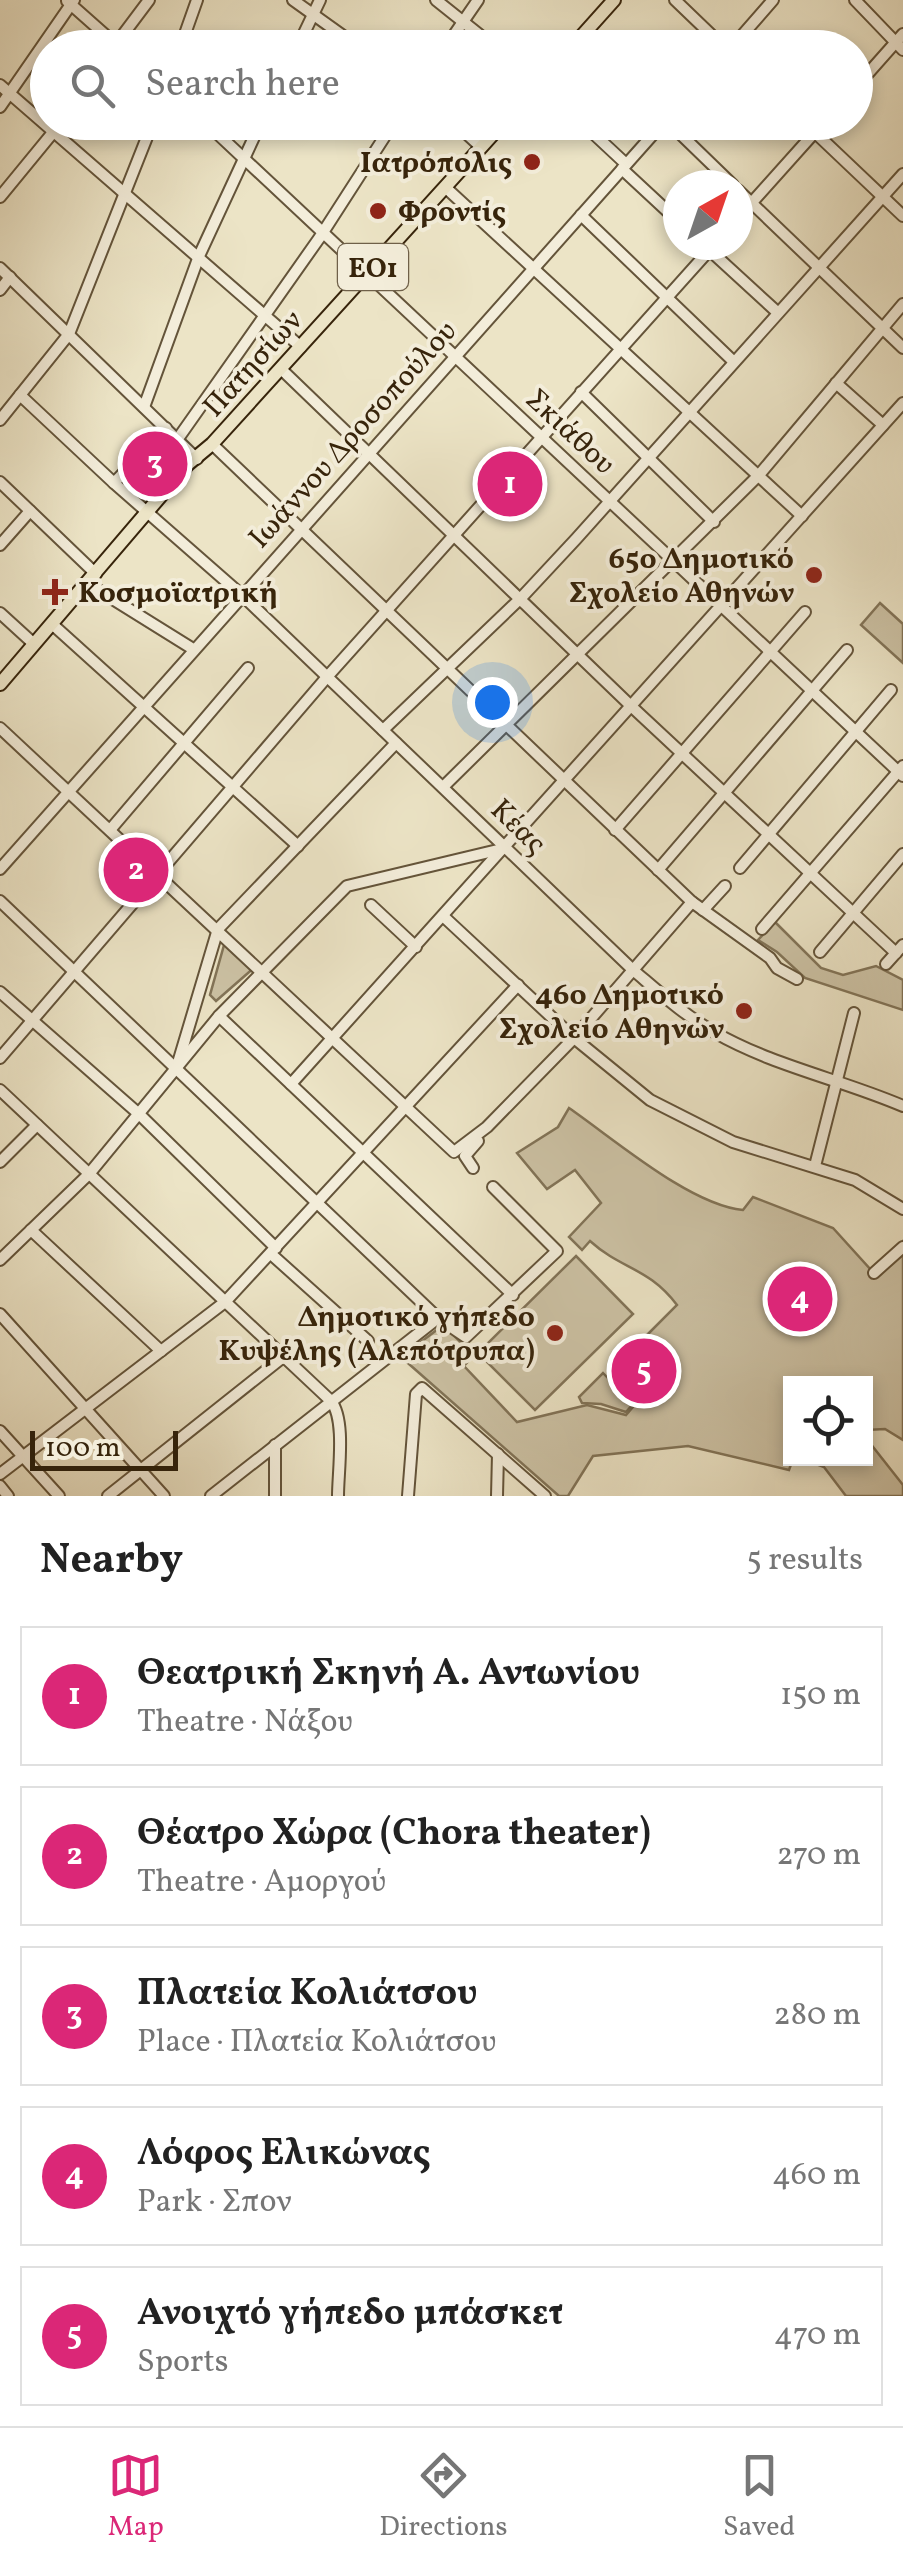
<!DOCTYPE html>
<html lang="en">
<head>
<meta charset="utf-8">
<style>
  body { margin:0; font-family:Vollkorn,serif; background:#f6f6f6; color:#222 }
  .controls { position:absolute; right:30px; bottom:30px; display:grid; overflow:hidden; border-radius:0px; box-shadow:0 5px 15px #0003 }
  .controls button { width:90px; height:90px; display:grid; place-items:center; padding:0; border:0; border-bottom:2px solid #e0e0e0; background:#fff; color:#222; font:50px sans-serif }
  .compass { position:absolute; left:663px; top:170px; width:90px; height:90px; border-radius:50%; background:#fff; box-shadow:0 5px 15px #0003; rotate:40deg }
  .scale { position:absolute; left:30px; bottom:25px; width:148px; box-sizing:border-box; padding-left:10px; border:5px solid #37240b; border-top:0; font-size:28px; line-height:35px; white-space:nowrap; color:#37240b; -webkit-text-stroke:8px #f3edda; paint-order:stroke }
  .you { position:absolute; left:492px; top:702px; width:35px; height:35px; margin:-25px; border:8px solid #fff; border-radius:50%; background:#1a73e8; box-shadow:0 0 0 15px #1a73e833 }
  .badge { display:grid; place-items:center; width:65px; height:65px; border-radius:50%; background:#db2777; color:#fff; font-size:32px; font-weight:700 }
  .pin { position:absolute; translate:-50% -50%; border:5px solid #fff; box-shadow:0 2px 10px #0006 }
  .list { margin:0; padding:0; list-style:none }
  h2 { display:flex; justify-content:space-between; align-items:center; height:130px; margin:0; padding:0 40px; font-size:42px }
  h2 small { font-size:32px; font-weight:400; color:#767676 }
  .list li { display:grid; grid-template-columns:65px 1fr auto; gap:30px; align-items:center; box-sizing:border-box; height:140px; margin:0 20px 20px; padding:0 20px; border:2px solid #e0e0e0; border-radius:0px }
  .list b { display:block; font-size:38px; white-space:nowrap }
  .list p { margin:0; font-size:32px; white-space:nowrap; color:#767676 }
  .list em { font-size:32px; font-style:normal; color:#767676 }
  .icon { flex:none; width:55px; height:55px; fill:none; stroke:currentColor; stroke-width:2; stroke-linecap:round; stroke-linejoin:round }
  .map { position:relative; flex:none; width:903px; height:1496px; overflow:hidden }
  .search { position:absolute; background:#fff; box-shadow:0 5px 15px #0003; left:30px; right:30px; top:30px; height:110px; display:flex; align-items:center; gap:25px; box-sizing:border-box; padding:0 35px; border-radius:55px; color:#767676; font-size:38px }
  .sheet { height:930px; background:#fff }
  nav { display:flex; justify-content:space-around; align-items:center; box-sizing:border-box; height:140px; border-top:2px solid #e0e0e0; background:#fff; font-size:28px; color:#767676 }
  nav a { display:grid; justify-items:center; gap:5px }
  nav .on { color:#db2777 }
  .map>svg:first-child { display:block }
  .green { fill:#cdc3a6; stroke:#827458; stroke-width:2.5 }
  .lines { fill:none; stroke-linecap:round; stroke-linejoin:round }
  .minor-casing { stroke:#64543a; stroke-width:14 }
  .major-casing { stroke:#37240b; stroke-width:16 }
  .minor { stroke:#f3edda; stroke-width:10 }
  .major { stroke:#ece4c6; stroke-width:12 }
  .poi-dot { fill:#8f2418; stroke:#f3edda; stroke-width:4 }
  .labels { text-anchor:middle; stroke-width:8; stroke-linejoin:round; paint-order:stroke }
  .shield { fill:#f3edda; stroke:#6f6049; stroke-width:2.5 }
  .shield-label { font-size:28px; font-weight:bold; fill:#37240b }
  .poi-label { font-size:30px; font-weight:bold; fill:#37240b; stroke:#f3edda; text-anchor:end }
  .street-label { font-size:30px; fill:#37240b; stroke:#f3edda }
</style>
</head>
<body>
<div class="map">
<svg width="903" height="1496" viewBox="0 0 903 1496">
  <rect width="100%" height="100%" fill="#ece4c6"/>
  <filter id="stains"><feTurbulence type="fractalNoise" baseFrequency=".002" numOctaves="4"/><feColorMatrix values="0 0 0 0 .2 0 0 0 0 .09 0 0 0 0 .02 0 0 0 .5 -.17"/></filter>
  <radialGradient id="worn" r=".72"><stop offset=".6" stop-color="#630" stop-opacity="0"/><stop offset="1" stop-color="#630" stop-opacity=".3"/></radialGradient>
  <g class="green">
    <path d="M880,603L903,624V663L861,625Z"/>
    <path d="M775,922L821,968L843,975L876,966L903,980V1010L805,978L777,952L758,940Z"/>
    <path d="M226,938L256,966L216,1001L210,995Z"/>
    <path d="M569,1108C614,1139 690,1205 743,1210L753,1197L833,1228L872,1271L903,1241V1440L885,1429L866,1430V1384H790L793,1459L789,1470L688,1446L593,1456L568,1496H559L401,1357L442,1326L445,1327L474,1355L464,1366L517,1422L587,1405L626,1415L638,1401L616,1377L650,1344L645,1337L677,1305C648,1267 622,1270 590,1241L582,1250L569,1237L601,1203L575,1170L547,1189L517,1153L558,1127Z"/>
    <path d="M576,1256L633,1314L535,1410L478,1353Z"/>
    <path d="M603,1373L633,1404L626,1412L601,1404L582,1403L579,1397Z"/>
    <path d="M866,1438L903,1485V1496H846L824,1467L803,1459H866Z"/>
  </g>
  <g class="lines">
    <defs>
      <g id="minor">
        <path d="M293,0L360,48"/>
        <path d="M436,0L496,48"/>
        <path d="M675,0L725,48"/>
        <path d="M855,0L903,50"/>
        <path d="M67,1L120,48"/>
        <path d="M583,34L595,48"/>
        <path d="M116,44L149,0"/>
        <path d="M180,48L197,0"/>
        <path d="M297,48L320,0"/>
        <path d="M445,48L478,0"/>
        <path d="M731,48L773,0"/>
        <path d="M0,85L301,347"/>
        <path d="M856,87L903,34"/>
        <path d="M0,107L74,0"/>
        <path d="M205,122L903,776"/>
        <path d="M454,122L481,147"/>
        <path d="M581,122L626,164"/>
        <path d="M668,122L733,185"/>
        <path d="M804,122L903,216"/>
        <path d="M622,169L678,221"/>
        <path d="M445,187L802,516"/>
        <path d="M738,190L903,348"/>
        <path d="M0,197L55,130"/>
        <path d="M581,215L733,361"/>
        <path d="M738,218L824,122"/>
        <path d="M704,245L776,311"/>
        <path d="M0,268L197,459"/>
        <path d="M0,290L10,277"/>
        <path d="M281,369L631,706L896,953"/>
        <path d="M836,383L883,425"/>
        <path d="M581,392L714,522"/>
        <path d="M20,395L114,483L244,597L633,970C659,992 684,1015 714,1032C773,1066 840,1079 903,1106"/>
        <path d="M144,407L199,256L261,122"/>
        <path d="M0,420L69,334L153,122"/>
        <path d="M177,440L320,237L394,122"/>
        <path d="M212,444L692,902L770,958L777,968L797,979"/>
        <path d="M0,482L96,574"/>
        <path d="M114,483L166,428"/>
        <path d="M0,545L30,511"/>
        <path d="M87,583L193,649"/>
        <path d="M0,613L34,644"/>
        <path d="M52,624L298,846"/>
        <path d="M0,728L454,1152L487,1127L574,1038L692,902"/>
        <path d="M383,730L521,598L576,539L903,174"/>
        <path d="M443,787L759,475L903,304"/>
        <path d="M110,830L248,668"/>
        <path d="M615,830L805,612"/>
        <path d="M740,868L891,690"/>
        <path d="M0,869L664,122"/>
        <path d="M658,870L847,650"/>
        <path d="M0,901L438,1318L466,1337L557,1251L493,1187"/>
        <path d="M371,905L416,947"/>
        <path d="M703,910L725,886"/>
        <path d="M443,916L574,1038L650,1100L733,1142L855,1180L903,1209"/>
        <path d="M762,929L903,766"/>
        <path d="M820,952L903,854"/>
        <path d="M886,964L903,945"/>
        <path d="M0,992L139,1114L276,1248"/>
        <path d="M219,1016L513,1295"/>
        <path d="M0,1058L327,677L714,245"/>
        <path d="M178,1063L218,929L396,743"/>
        <path d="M291,1084L903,403"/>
        <path d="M0,1090L331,1401C346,1420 338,1471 338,1496"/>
        <path d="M0,1162L37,1125"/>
        <path d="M815,1166L854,1013"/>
        <path d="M473,1168L465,1156L478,1141"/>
        <path d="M31,1230L161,1351"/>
        <path d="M271,1254L368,1341"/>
        <path d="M0,1260L89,1174L219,1016L347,886L506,848"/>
        <path d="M874,1273L903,1247"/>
        <path d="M0,1314L164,1496"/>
        <path d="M0,1431L59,1496"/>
        <path d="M0,1474L225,1302L518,985"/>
        <path d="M0,1486L8,1496"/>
        <path d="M108,1496L283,1357"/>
        <path d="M211,1496L438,1318"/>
        <path d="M275,1496V1445"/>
        <path d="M408,1496L416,1394L422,1388L545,1496"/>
        <path d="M497,1496L498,1454"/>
      </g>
      <g id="major">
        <path d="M571,48L614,0"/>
        <path d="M0,684L188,464L212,444L504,122"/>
      </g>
    </defs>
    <use href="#minor" class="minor-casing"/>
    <use href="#major" class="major-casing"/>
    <use href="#minor" class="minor"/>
    <use href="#major" class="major"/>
  </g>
  <g class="poi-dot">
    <circle cx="532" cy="162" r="10"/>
    <circle cx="378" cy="211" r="10"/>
    <circle cx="814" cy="575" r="10"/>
    <path d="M50 577h10v10h10v10h-10v10h-10v-10h-10v-10h10z"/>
    <circle cx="744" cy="1011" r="10"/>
    <circle cx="555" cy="1333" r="10"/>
  </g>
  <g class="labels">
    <rect class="shield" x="338" y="244" width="70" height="46" rx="8"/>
    <g class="shield-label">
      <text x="373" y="277">ΕΟ1</text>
    </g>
    <g class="poi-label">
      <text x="512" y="172">Ιατρόπολις</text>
      <text x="398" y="221" text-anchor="start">Φροντίς</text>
      <text x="794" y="568">65ο Δημοτικό<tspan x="794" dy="34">Σχολείο Αθηνών</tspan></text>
      <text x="78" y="602" text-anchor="start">Κοσμοϊατρική</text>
      <text x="724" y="1004">46ο Δημοτικό<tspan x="724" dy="34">Σχολείο Αθηνών</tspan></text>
      <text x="535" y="1326">Δημοτικό γήπεδο<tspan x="535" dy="34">Κυψέλης (Αλεπότρυπα)</tspan></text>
    </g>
    <g class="street-label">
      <text transform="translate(252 363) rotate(-48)" y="10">Πατησίων</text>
      <text transform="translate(571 431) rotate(43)" y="10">Σκιάθου</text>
      <text transform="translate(352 434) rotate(-48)" y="10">Ιωάννου Δροσοπούλου</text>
      <text transform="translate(519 826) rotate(44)" y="10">Κέας</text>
    </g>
  </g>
  <rect width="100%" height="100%" filter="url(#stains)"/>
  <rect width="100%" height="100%" fill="url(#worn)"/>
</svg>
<div class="controls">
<button><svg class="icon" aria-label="locate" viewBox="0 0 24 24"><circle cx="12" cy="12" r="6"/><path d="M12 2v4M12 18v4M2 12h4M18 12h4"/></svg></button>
</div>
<svg class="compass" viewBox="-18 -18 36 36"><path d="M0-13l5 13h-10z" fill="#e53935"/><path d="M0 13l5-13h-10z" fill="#767676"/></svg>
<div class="scale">100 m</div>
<div class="you"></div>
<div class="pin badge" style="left:510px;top:484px">1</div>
<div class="pin badge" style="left:136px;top:870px">2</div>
<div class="pin badge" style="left:155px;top:464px">3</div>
<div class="pin badge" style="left:800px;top:1299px">4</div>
<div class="pin badge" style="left:644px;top:1371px">5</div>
<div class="search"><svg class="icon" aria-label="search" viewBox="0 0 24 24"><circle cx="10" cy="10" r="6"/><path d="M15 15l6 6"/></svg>Search here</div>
</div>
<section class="sheet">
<h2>Nearby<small>5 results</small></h2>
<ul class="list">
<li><span class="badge">1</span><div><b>Θεατρική Σκηνή Α. Αντωνίου</b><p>Theatre · Νάξου</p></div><em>150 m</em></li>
<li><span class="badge">2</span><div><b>Θέατρο Χώρα (Chora theater)</b><p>Theatre · Αμοργού</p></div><em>270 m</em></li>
<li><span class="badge">3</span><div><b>Πλατεία Κολιάτσου</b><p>Place · Πλατεία Κολιάτσου</p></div><em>280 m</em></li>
<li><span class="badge">4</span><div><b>Λόφος Ελικώνας</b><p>Park · Σπον</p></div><em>460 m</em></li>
<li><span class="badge">5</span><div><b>Ανοιχτό γήπεδο μπάσκετ</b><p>Sports</p></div><em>470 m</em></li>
</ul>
</section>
<nav>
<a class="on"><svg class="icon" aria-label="map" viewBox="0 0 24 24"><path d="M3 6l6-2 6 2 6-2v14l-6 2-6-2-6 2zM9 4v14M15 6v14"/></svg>Map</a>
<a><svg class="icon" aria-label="directions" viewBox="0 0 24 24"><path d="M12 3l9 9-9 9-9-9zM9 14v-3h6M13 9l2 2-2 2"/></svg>Directions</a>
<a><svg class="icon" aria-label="saved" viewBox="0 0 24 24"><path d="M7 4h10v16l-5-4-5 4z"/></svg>Saved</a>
</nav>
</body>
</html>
